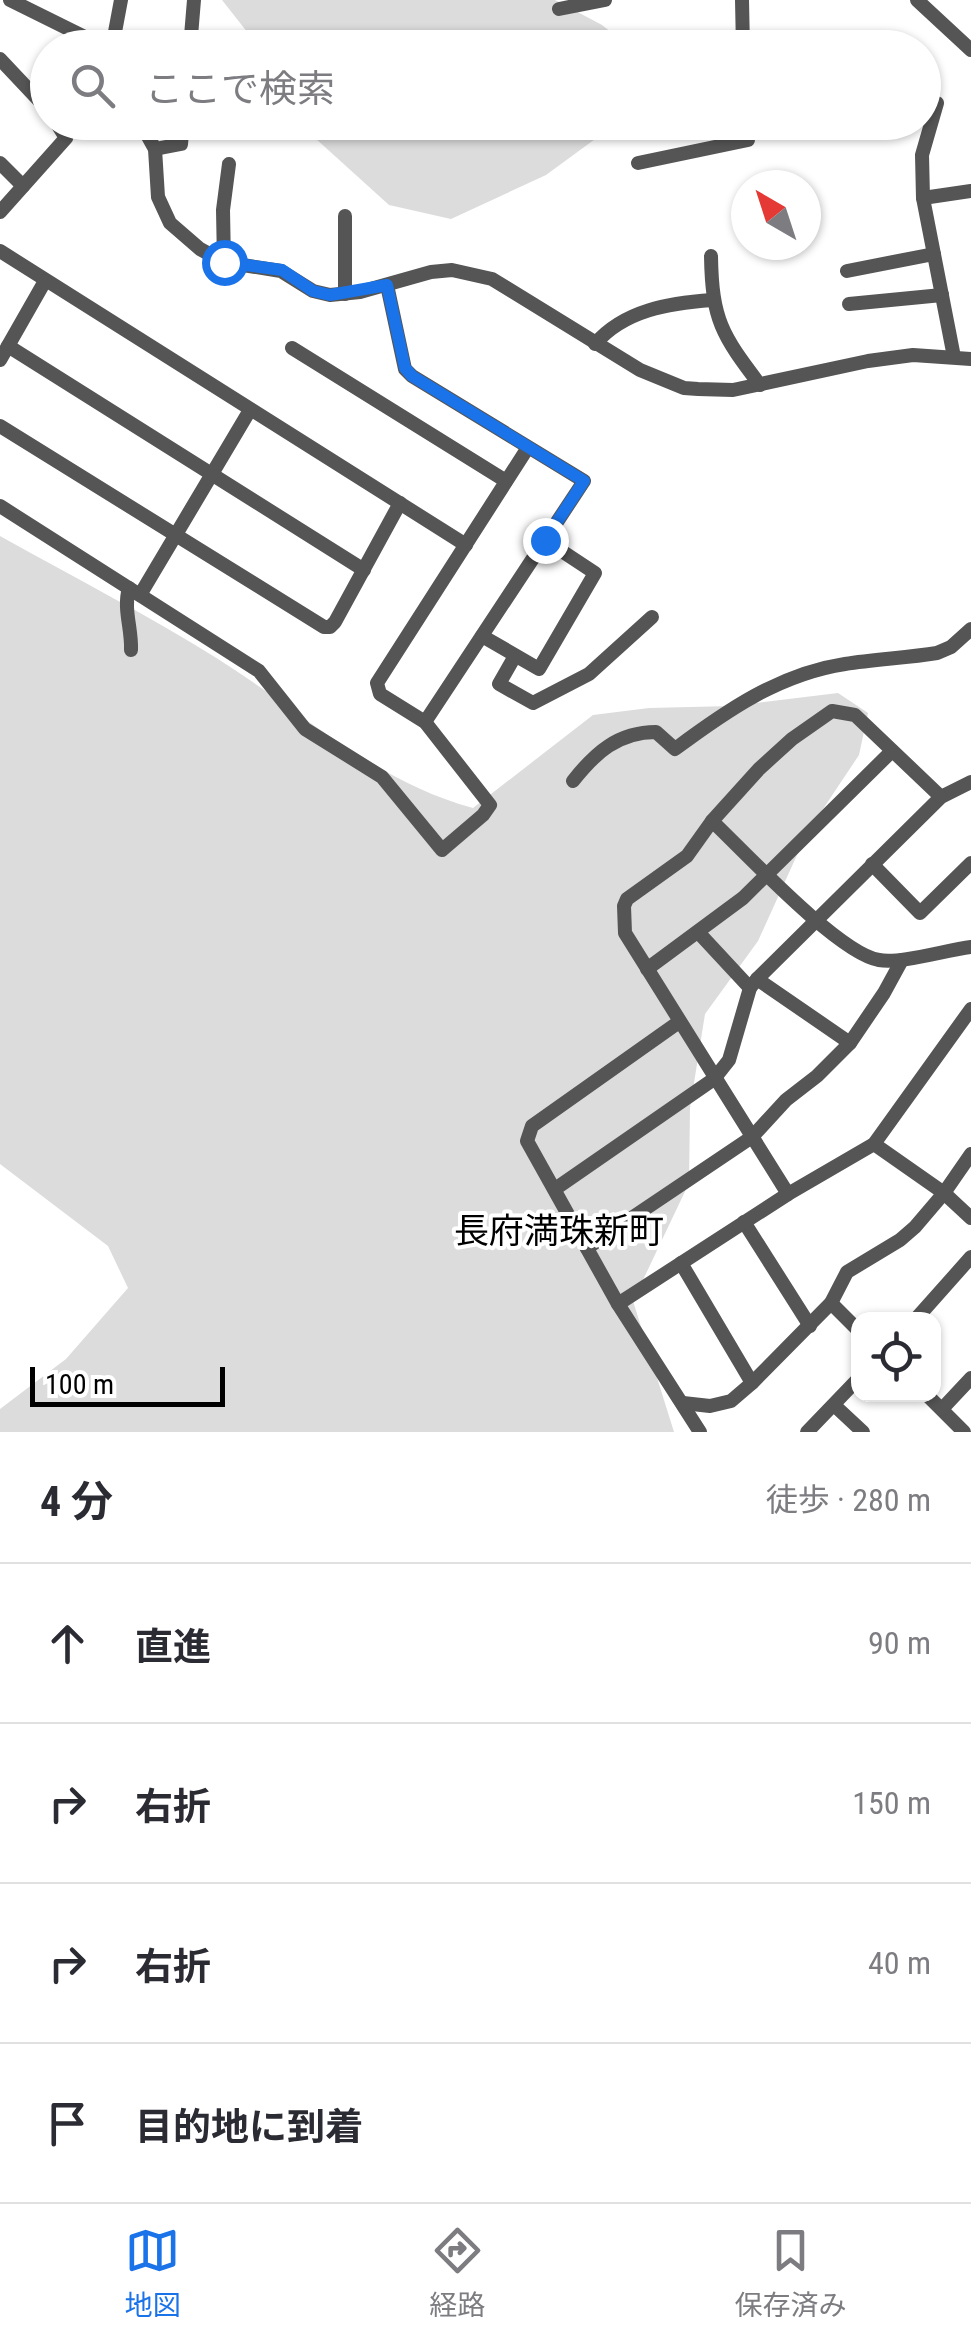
<!DOCTYPE html>
<html lang="ja">
<head>
<meta charset="utf-8">
<style>
  body { margin:0; font-family:"Roboto Condensed","Noto Sans JP",sans-serif; background:#f2f2f3; color:#2b2b33 }
  .controls { position:absolute; right:30px; bottom:30px; display:grid; overflow:hidden; border-radius:20px; box-shadow:0 2px 8px #0004 }
  .controls button { width:90px; height:90px; display:grid; place-items:center; padding:0; border:0; border-bottom:2px solid #e1e1e2; background:#fff; color:#2b2b33; font:50px sans-serif }
  .compass { position:absolute; left:731px; top:170px; width:90px; height:90px; border-radius:50%; background:#fff; box-shadow:0 2px 8px #0004; rotate:321deg }
  .scale { position:absolute; left:30px; bottom:25px; width:195px; box-sizing:border-box; padding-left:10px; border:5px solid #000; border-top:0; font-size:28px; line-height:35px; white-space:nowrap; color:#000; -webkit-text-stroke:8px #fff; paint-order:stroke }
  .stop { position:absolute; width:30px; height:30px; margin:-22px; border:8px solid #1a73e8; border-radius:50%; background:#fff }
  .stop.end { background:#1a73e8; border-color:#fff; box-shadow:0 2px 10px #0008 }
  .list { margin:0; padding:0; list-style:none }
  h2 { display:flex; justify-content:space-between; align-items:center; height:130px; margin:0; padding:0 40px; font-size:42px }
  h2 small { font-size:32px; font-weight:400; color:#7c7c81 }
  .list li { display:grid; grid-template-columns:65px 1fr auto; gap:30px; align-items:center; box-sizing:border-box; height:160px; padding:0 40px; border-top:2px solid #e1e1e2 }
  .list b { display:block; font-size:38px; white-space:nowrap }
  .list em { font-size:32px; font-style:normal; color:#7c7c81 }
  .icon { flex:none; width:55px; height:55px; fill:none; stroke:currentColor; stroke-width:2; stroke-linecap:round; stroke-linejoin:round }
  .map { position:relative; flex:none; width:971px; height:1432px; overflow:hidden }
  .search { position:absolute; background:#fff; box-shadow:0 2px 8px #0004; left:30px; right:30px; top:30px; height:110px; display:flex; align-items:center; gap:25px; box-sizing:border-box; padding:0 35px; border-radius:55px; color:#7c7c81; font-size:38px }
  .sheet { height:770px; background:#fff }
  nav { display:flex; justify-content:space-around; align-items:center; box-sizing:border-box; height:140px; border-top:2px solid #e1e1e2; background:#fff; font-size:28px; color:#7c7c81 }
  nav a { display:grid; justify-items:center; gap:5px }
  nav .on { color:#1a73e8 }
  .map>svg:first-child { display:block }
  .green { fill:#dcdcdc }
  .lines { fill:none; stroke-linecap:round; stroke-linejoin:round }
  .minor { stroke:#555; stroke-width:14 }
  .route { stroke:#1a73e8; stroke-width:12 }
  .labels { text-anchor:middle; stroke-width:8; stroke-linejoin:round; paint-order:stroke }
  .quarter-label { font-size:35px; fill:#000; stroke:#fff }
</style>
</head>
<body>
<div class="map">
<svg width="971" height="1432" viewBox="0 0 971 1432">
  <rect width="100%" height="100%" fill="#fff"/>
  <g class="green">
    <path d="M222,0H555L602,25L630,47H259Z"/>
    <path d="M305,123H617L546,175L451,219L389,205L315,138Z"/>
    <path d="M0,536C73,577 148,615 218,659C302,712 376,782 473,808L593,715L649,708L732,706L838,693L868,713L859,755L807,833L758,941L705,1014L690,1108L689,1183L633,1301L674,1432H0V1409L66,1359L128,1288L108,1246L0,1164Z"/>
  </g>
  <g class="lines">
    <g class="minor">
      <path d="M10,0L107,48"/>
      <path d="M742,0L743,48"/>
      <path d="M917,0L971,50"/>
      <path d="M559,9L605,0"/>
      <path d="M112,48L121,0"/>
      <path d="M190,48L194,0"/>
      <path d="M722,48L743,43"/>
      <path d="M0,59L48,110"/>
      <path d="M937,103L922,155L923,198L954,357"/>
      <path d="M140,122L155,149L158,197L170,223L200,249L224,262L281,271L313,291L330,295L360,292L431,272L452,270L492,279L640,370L684,388L698,389L733,390L868,361L913,355L971,359"/>
      <path d="M155,149L181,144L183,122"/>
      <path d="M0,163L23,186"/>
      <path d="M638,163L748,140L747,122"/>
      <path d="M923,198L971,191"/>
      <path d="M0,212L66,138L56,122"/>
      <path d="M0,251L466,545"/>
      <path d="M711,256C712,320 722,335 760,385"/>
      <path d="M224,262L223,210L229,164"/>
      <path d="M847,271L934,254"/>
      <path d="M387,285L405,369L412,376L584,481L425,722"/>
      <path d="M345,294V216"/>
      <path d="M849,304L942,295"/>
      <path d="M595,344C624,310 670,303 712,300"/>
      <path d="M8,346L364,570"/>
      <path d="M292,348L506,481"/>
      <path d="M0,360L45,281"/>
      <path d="M0,426L324,627H330L335,622L400,503"/>
      <path d="M0,506L259,671L305,729L382,777L442,850L483,815L490,805L425,722L380,694L377,683L527,449"/>
      <path d="M129,588C123,609 132,629 131,650"/>
      <path d="M140,595L250,410"/>
      <path d="M482,636L539,669L595,573L545,540"/>
      <path d="M515,656L499,684L533,703L589,674L652,617"/>
      <path d="M573,781C595,753 618,732 656,732L675,749C726,711 779,674 845,664C875,659 906,658 937,653L951,647L971,629"/>
      <path d="M712,821C745,852 838,953 879,960C901,964 946,950 971,947"/>
      <path d="M872,864L920,913L971,863"/>
      <path d="M698,932L750,988"/>
      <path d="M647,969L743,898L892,751"/>
      <path d="M757,979L850,1043"/>
      <path d="M679,1022L532,1126L527,1141L618,1304L700,1432"/>
      <path d="M874,1144L944,1193L971,1218"/>
      <path d="M555,1189L714,1079L729,1060L750,988L757,979L941,797L971,782"/>
      <path d="M788,1194L625,933L624,906L627,899L687,856L712,821L759,769L792,739L832,711L855,715L941,797"/>
      <path d="M744,1222L810,1326"/>
      <path d="M587,1248L752,1137L786,1100L817,1076L850,1043L884,993L902,960"/>
      <path d="M681,1263L752,1383"/>
      <path d="M831,1303L858,1330"/>
      <path d="M618,1304L788,1194L874,1144L971,1009"/>
      <path d="M915,1320L971,1257"/>
      <path d="M926,1394L964,1432"/>
      <path d="M683,1403L710,1406L731,1401L752,1383L831,1303L847,1272L900,1240L915,1227L944,1193L971,1154"/>
      <path d="M834,1405L863,1432"/>
      <path d="M942,1409L971,1378"/>
      <path d="M807,1432L858,1379"/>
    </g>
  </g>
  <g class="lines">
    <path class="route" d="M224,262L282,270L313,291L330,295L387,285L405,368L412,376L584,481L545,540"/>
  </g>
  <g class="labels">
    <g class="quarter-label">
      <text x="559" y="1243">長府満珠新町</text>
    </g>
  </g>
</svg>
<div class="controls">
<button><svg class="icon" aria-label="locate" viewBox="0 0 24 24"><circle cx="12" cy="12" r="6"/><path d="M12 2v4M12 18v4M2 12h4M18 12h4"/></svg></button>
</div>
<svg class="compass" viewBox="-18 -18 36 36"><path d="M0-13l5 13h-10z" fill="#e53935"/><path d="M0 13l5-13h-10z" fill="#7c7c81"/></svg>
<div class="scale">100 m</div>
<div class="stop" style="left:224px;top:262px"></div>
<div class="stop end" style="left:545px;top:540px"></div>
<div class="search"><svg class="icon" aria-label="search" viewBox="0 0 24 24"><circle cx="10" cy="10" r="6"/><path d="M15 15l6 6"/></svg>ここで検索</div>
</div>
<section class="sheet">
<h2>4 分<small>徒歩 · 280 m</small></h2>
<ul class="list">
<li><svg class="icon" aria-label="ahead" viewBox="0 0 24 24"><path d="M12 20V5M6 11l6-6 6 6"/></svg><div><b>直進</b></div><em>90 m</em></li>
<li><svg class="icon" aria-label="right" viewBox="0 0 24 24"><path d="M7 20v-9h11M14 6l5 5-5 5"/></svg><div><b>右折</b></div><em>150 m</em></li>
<li><svg class="icon" aria-label="right" viewBox="0 0 24 24"><path d="M7 20v-9h11M14 6l5 5-5 5"/></svg><div><b>右折</b></div><em>40 m</em></li>
<li><svg class="icon" aria-label="arrive" viewBox="0 0 24 24"><path d="M6 21V4h12l-3 4 3 4H6"/></svg><div><b>目的地に到着</b></div></li>
</ul>
</section>
<nav>
<a class="on"><svg class="icon" aria-label="map" viewBox="0 0 24 24"><path d="M3 6l6-2 6 2 6-2v14l-6 2-6-2-6 2zM9 4v14M15 6v14"/></svg>地図</a>
<a><svg class="icon" aria-label="directions" viewBox="0 0 24 24"><path d="M12 3l9 9-9 9-9-9zM9 14v-3h6M13 9l2 2-2 2"/></svg>経路</a>
<a><svg class="icon" aria-label="saved" viewBox="0 0 24 24"><path d="M7 4h10v16l-5-4-5 4z"/></svg>保存済み</a>
</nav>
</body>
</html>
